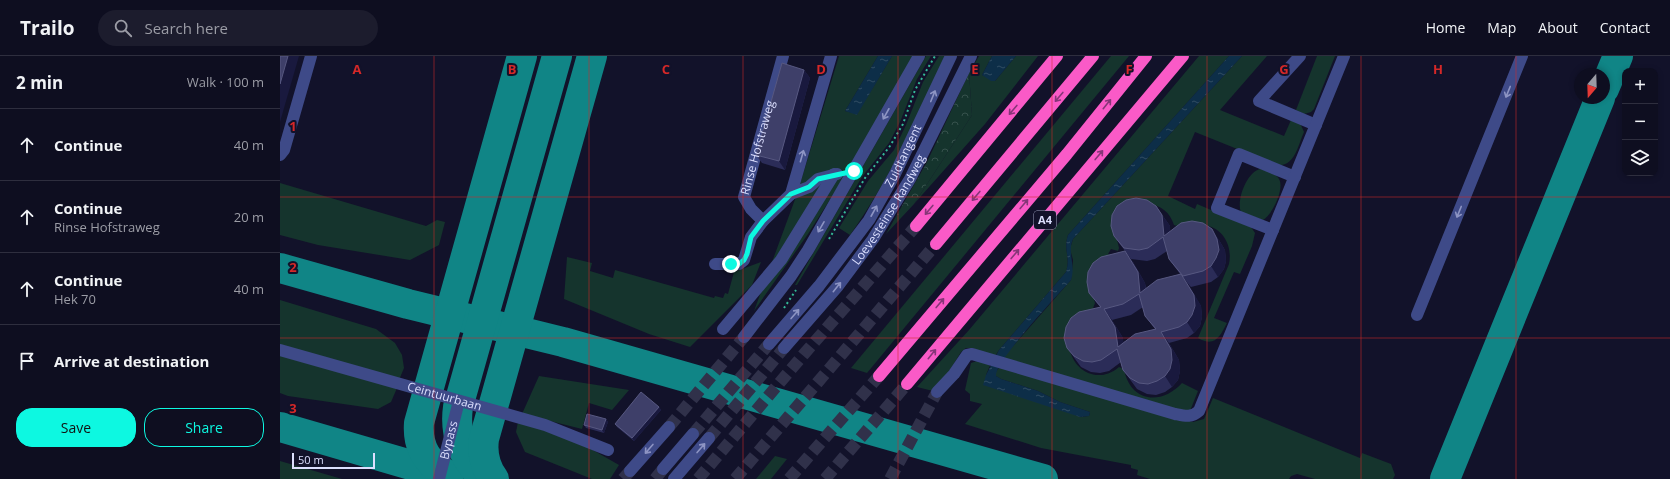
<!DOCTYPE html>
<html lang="en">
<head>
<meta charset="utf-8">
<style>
  body { margin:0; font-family:"Open Sans",sans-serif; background:#1c1c2d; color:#f1f3f6 }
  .controls { position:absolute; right:12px; top:12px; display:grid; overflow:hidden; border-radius:8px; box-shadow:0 2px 6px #0003 }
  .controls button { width:36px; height:36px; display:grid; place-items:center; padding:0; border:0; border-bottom:1px solid #2e2e3e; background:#0e0e20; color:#f1f3f6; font:20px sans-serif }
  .compass { position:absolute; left:1294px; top:12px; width:36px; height:36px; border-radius:50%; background:#0e0e20; box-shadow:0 2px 6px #0003; rotate:199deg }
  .scale { position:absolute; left:12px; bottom:10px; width:83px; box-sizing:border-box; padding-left:4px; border:2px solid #dcdffe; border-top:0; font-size:11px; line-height:14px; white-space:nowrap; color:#dcdffe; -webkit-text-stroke:3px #12122a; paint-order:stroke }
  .stop { position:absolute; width:12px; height:12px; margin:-9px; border:3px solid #0df8e1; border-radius:50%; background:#fff }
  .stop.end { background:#0df8e1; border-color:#fff; box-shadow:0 1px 4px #0008 }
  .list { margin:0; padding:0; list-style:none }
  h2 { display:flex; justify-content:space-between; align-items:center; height:52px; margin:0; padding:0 16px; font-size:17px }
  h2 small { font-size:13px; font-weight:400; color:#9b9ca5 }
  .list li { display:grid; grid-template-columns:26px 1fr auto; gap:12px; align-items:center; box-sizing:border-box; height:72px; padding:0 16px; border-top:1px solid #2e2e3e }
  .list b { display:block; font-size:15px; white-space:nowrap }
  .list p { margin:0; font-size:13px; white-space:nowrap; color:#9b9ca5 }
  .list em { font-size:13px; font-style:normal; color:#9b9ca5 }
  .actions { display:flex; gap:8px; padding:12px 16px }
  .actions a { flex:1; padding:9px 0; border:1px solid #0df8e1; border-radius:16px; text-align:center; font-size:14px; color:#0df8e1 }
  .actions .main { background:#0df8e1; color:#111 }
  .icon { flex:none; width:22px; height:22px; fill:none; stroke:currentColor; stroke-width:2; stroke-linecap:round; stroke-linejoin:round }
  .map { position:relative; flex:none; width:1390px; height:423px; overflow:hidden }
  header { display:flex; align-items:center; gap:24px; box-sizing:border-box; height:56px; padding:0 20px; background:#0e0e20; border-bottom:1px solid #2e2e3e }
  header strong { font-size:19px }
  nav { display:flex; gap:22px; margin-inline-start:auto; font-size:14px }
  .search { width:280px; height:36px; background:#1c1c2d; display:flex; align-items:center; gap:10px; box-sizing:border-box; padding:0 14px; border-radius:22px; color:#9b9ca5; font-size:15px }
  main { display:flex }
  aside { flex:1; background:#0e0e20 }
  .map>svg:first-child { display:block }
  .green { fill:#15342d }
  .forest { fill:url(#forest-crowns) }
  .water { fill:url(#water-ripples) }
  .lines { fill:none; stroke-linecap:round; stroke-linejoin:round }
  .taxiway { stroke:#108586; stroke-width:30 }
  .minor-tunnel { stroke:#30314a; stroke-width:12; stroke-dasharray:12 6; stroke-linecap:butt }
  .highway-tunnel { stroke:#30314a; stroke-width:12; stroke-dasharray:12 6; stroke-linecap:butt }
  .path { stroke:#34ba97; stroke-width:2; stroke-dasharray:2 3; stroke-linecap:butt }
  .minor { stroke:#3e4a88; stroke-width:12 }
  .highway { stroke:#fa5ac7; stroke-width:12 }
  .wall { fill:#2b2c58; fill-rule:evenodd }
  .shaded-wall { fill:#19193e }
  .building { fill:#3e3f69; stroke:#575881; fill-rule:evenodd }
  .oneway { stroke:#8d94c3 }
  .oneway2 { stroke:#863678 }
  .route { stroke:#0df8e1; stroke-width:5 }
  .grid { fill:none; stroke:#d62828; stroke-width:1; stroke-opacity:0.55 }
  .labels { text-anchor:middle; stroke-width:4; stroke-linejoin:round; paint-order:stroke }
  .shield { fill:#12122a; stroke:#9fa2be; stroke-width:1 }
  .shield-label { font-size:11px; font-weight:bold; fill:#dcdffe }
  .street-label { font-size:12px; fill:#dcdffe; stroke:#12122a }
  .grid-label { font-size:13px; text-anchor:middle; font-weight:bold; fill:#d62828; stroke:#12122a; stroke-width:4; stroke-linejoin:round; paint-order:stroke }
</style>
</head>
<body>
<header>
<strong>Trailo</strong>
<div class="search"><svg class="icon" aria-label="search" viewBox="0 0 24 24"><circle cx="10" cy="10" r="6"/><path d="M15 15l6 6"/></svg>Search here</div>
<nav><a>Home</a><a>Map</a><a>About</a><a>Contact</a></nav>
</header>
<main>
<aside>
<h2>2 min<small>Walk · 100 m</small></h2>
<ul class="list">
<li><svg class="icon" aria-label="ahead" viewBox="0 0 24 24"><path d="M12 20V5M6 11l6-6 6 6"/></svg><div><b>Continue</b></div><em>40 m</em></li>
<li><svg class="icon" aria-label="ahead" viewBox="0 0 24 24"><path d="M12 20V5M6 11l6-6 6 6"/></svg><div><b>Continue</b><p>Rinse Hofstraweg</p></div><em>20 m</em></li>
<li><svg class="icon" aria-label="ahead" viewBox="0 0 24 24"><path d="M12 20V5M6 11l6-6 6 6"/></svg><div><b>Continue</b><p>Hek 70</p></div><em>40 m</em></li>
<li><svg class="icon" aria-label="arrive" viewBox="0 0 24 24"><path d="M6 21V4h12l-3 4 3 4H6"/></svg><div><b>Arrive at destination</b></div></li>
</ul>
<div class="actions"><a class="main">Save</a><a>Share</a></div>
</aside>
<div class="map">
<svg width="1390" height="423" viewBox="0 0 1390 423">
  <defs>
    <pattern id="forest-crowns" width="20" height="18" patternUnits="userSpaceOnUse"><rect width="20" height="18" fill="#15342d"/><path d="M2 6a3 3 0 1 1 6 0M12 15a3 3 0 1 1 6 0" fill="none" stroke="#36514c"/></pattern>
    <pattern id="water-ripples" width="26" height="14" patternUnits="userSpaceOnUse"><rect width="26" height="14" fill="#0d2e48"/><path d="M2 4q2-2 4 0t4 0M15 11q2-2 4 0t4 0" fill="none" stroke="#304c63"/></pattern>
  </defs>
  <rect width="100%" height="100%" fill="#12122a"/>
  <g class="green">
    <path d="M559,0H598L565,55L577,58L612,0H636L565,120L528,178L474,255L517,138Z"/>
    <path d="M646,0H651L637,23L620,66L609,87L582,121L517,229H515Z"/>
    <path d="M659,0H666C637,62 610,123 570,179L559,172L588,125L614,94L626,69L643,26Z"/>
    <path d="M699,0H712L702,19L715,25L736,0H758L705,68L634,148L692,59L689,17Z"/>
    <path d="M831,0H849L587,317L571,312Z"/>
    <path d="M919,0H949L788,179C783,195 791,200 786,216L719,294L714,302L693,292H686L681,296L668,317L653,335L637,331L689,274Z"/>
    <path d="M962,0H987L940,54L1004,80L1011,64L1020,67L1024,76C1018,89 1015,111 997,109L915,76L888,140L915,153L917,148L971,171L975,177L972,190L960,218L954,216L934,262L947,267C940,280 935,292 918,282L949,208C953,189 942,170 922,169C916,169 911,173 906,173C903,173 898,170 894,169C890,156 881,150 868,147L835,175L839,192L838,195L831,193L828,198L835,200L812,236L815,247L810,260L789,289C792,315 818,329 839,311L844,313C850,346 881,350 902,327L918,335L910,355L906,356L723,304L727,297L791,224L793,204L790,193L793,183Z"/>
    <path d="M1037,0H1055L1034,53L1031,56L1024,58L1016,54Z"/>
    <path d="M980,113C986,115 996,117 999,123C1005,133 992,159 983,164L961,156C956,144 967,116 980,113Z"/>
    <path d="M0,127L146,170L157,164L165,166L159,189L130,204L38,189L0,179Z"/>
    <path d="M287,201L312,207L310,215L333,222L335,214L434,242L435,240L443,242L445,237L448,238L454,216L481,206L472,229L410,291L369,278L284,243Z"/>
    <path d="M0,244L96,273L115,287L122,299L124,312L119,324L0,290Z"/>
    <path d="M0,299L117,332L111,346L98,353L8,340L0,337Z"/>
    <path d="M697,305L711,307L706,319L800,361L809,360L810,356L780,346L758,335L721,323L716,320V316L720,310L913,366L924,363L933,342L1080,402L1082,397L1111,408L1115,419L1113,423H1035L1017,418L1011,420L1009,423H870L857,419L858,414L851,412V409L761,392L685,368L702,348L690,345V338L685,334L691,307Z"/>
    <path d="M259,320L349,334L332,354L309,347L302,373L242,358Z"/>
    <path d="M238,366L283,377L339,409L330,423H312L245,396L236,376Z"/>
    <path d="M495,400L507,403L491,423H476Z"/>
    <path d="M0,405L62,423H0Z"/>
  </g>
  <path class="forest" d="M689,17L692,59L634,148L606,178L647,106Z"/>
  <g class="water">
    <path d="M598,0H612L577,59L565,55Z"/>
    <path d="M712,0H736L715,25H711L702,19Z"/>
    <path d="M949,0H962L793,183C787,196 796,210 791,224C778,239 715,305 716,320L721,323L758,335L780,346L810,356L809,360L800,361L703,329L706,319L719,294L786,216C791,200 783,195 788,179Z"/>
  </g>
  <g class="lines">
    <g class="taxiway">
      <path d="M1324,33L1338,0"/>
      <path d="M0,212L128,248L283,286L763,423"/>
      <path d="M0,371L165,419"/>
      <path d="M169,420C148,408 137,392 139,367L242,0"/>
      <path d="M205,423C184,404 174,379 178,351L277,0"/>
      <path d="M214,423C205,411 202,398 204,383L312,0"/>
      <path d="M1165,423L1320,42"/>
    </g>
    <g class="minor-tunnel">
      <path d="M389,371L464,281"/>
      <path d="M413,378L489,288"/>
      <path d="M429,382L504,292"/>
      <path d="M343,423L350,415"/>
      <path d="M375,423L383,413"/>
      <path d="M610,423L657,336"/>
    </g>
    <g class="highway-tunnel">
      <path d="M418,423L524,298L636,170"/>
      <path d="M455,423L656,188"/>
      <path d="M509,423L599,320"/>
      <path d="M545,423L627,328"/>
    </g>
    <g class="path">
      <path d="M549,183L585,122L610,90L623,68L635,34L655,0"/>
      <path d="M504,252L516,234"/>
    </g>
    <g class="minor">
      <path d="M1020,0L979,45L1036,69"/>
      <path d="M0,99L4,94L31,0"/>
      <path d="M511,138L529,131L538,123L557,118"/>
      <path id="s1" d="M483,165L471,153L464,141L503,0"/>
      <path d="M993,174L937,152L959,98L1015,121"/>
      <path d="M435,208H459L464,204L471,181L483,165L511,138L551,0"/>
      <path d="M1137,259L1242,0"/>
      <path d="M443,273L501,204L554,118"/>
      <path d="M464,281L511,220L528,194L639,0"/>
      <path id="s2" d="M489,288L539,230L589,164L615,118L671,0"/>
      <path id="s3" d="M504,292L558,230L593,183L630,123L691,0"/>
      <path id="s4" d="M0,294L265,369L328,394"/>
      <path d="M657,336L674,318L687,299L692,298L895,358C905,360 911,362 919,355L1064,0"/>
      <path d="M383,413L413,378"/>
      <path d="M350,415L389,371"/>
      <path id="s5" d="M159,423L179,345"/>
      <path d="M394,423L429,382"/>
    </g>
    <g class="highway">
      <path d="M636,170L777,0"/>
      <path d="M656,188L813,0"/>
      <path d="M599,320L787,98L866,0"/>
      <path d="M627,328L903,0"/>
    </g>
  </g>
  <g class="wall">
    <path d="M524,14L530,22L505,114L482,107L476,99Z"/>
    <path d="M876,150L890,170V176L939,184L945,194L946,205L944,213L938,221L931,226L911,231L906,226L921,250L922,261L920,270L914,277L907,282L889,287L899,304L900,315L898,324L892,331L885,336L876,339L867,338L857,333L843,314L841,306L829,315L820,317L811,316L801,311L787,292L820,251L809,237L845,195L834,180ZM887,195L889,203L900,218L866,232L865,227L853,206L847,198L851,203L867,205L875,203ZM863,251L865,260L875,273L843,286V282L832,264L851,259Z"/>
    <path d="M379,351L381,354L354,385L337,371L335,368Z"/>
    <path d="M326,363L328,366L324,377L306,372L304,369Z"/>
  </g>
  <g class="shaded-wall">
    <path d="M8,0H19L0,66V28Z"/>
    <path d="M524,14L530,22L505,114L499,105Z"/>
    <path d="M876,150L890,170L892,191L884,180Z"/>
    <path d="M932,173L939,184L945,194L946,205L944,213L938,221L931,210Z"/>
    <path d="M845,195L853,206L865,227L868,248L860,237Z"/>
    <path d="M901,218L909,229L921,250L922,261L920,270L914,277L907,266Z"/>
    <path d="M824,253L832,264L843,282L845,302L838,291Z"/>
    <path d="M881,276L889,287L899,304L900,315L898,324L892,331L885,320Z"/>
    <path d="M379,351L381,354L354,385L352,382Z"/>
    <path d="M326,363L328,366L324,377L322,374Z"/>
  </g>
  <g class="building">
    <path d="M0,0H8L0,28Z"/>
    <path d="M502,7L524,14L499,105L476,99Z"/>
    <path d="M856,142L867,144L876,150L882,159L884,180L901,167L912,165L923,167L932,173L937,183L939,194L936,202L931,210L923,215L903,220L889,203L883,181L868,192L859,194L844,192L834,180L831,170L832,159L837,150L846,144Z"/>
    <path d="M845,195L858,216L860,237L877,224L901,218L914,239L915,250L912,259L907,266L899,271L881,276L891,293L892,304L890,313L885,320L877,325L868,328L859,327L850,322L843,314L837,293L821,304L812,306L803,305L794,300L787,292L784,282L786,271L791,262L799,256L821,251L809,237L807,226L808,216L813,207L821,201ZM859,238L865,260L876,273L855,278L838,291L835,271L824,253L843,248Z"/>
    <path d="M361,336L379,351L352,382L335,368Z"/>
    <path d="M307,358L326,363L322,374L304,369Z"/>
  </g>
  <defs><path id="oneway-shaft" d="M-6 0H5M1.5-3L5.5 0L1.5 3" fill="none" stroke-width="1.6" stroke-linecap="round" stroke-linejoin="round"/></defs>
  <g class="oneway">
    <use href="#oneway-shaft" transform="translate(1228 36) rotate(112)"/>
    <use href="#oneway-shaft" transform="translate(653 40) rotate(-68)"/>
    <use href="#oneway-shaft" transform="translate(606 58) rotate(119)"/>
    <use href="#oneway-shaft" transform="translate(522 100) rotate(-74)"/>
    <use href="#oneway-shaft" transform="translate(594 155) rotate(-61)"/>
    <use href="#oneway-shaft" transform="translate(1179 156) rotate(112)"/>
    <use href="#oneway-shaft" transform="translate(541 171) rotate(120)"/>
    <use href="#oneway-shaft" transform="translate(557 231) rotate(-51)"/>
    <use href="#oneway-shaft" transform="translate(515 258) rotate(-49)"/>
    <use href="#oneway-shaft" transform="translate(421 392) rotate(-49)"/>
    <use href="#oneway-shaft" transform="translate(369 393) rotate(131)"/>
  </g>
  <g class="oneway2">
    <use href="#oneway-shaft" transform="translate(779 41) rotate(130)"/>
    <use href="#oneway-shaft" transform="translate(827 48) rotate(-51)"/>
    <use href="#oneway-shaft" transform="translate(733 54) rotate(130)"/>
    <use href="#oneway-shaft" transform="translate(819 99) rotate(-50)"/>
    <use href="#oneway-shaft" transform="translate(696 140) rotate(130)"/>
    <use href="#oneway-shaft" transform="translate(744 148) rotate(-50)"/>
    <use href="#oneway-shaft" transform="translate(649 154) rotate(130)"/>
    <use href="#oneway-shaft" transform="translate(735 198) rotate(-50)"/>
    <use href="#oneway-shaft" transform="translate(660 247) rotate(-50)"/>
    <use href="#oneway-shaft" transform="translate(652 298) rotate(-51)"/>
  </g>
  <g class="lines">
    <path class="route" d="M451,208H459L464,204L467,198L471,181L483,165L511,138L529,131L538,123L574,115"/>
  </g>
  <path class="grid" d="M154,0V423M309,0V423M463,0V423M618,0V423M772,0V423M927,0V423M1081,0V423M1236,0V423M0,141H1390M0,282H1390"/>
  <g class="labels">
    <rect class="shield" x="754" y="155" width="22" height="18" rx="3"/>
    <g class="shield-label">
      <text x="765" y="168">A4</text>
    </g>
    <g class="street-label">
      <text dy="4" stroke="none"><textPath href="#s1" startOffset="82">Rinse Hofstraweg</textPath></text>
      <text dy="4" stroke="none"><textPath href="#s2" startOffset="232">Zuidtangent</textPath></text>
      <text dy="4" stroke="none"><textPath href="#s3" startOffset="174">Loevesteinse Randweg</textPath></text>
      <text dy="4" stroke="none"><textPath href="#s4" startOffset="171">Ceintuurbaan</textPath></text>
      <text dy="4" stroke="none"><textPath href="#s5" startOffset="40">Bypass</textPath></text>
    </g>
  </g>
  <g class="grid-label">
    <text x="77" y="18">A</text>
    <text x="232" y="18">B</text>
    <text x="386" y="18">C</text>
    <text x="541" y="18">D</text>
    <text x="695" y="18">E</text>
    <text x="849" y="18">F</text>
    <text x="1004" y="18">G</text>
    <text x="1158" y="18">H</text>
    <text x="13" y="75">1</text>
    <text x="13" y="216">2</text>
    <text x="13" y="357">3</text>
  </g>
</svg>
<div class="controls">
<button>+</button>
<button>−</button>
<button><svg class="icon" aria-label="layers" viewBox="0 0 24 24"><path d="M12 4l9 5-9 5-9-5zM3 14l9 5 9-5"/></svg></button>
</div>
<svg class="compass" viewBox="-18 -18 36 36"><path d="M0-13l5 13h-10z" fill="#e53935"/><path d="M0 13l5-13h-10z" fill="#9b9ca5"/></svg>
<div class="scale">50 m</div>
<div class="stop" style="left:574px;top:115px"></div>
<div class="stop end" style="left:451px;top:208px"></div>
</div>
</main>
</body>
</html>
